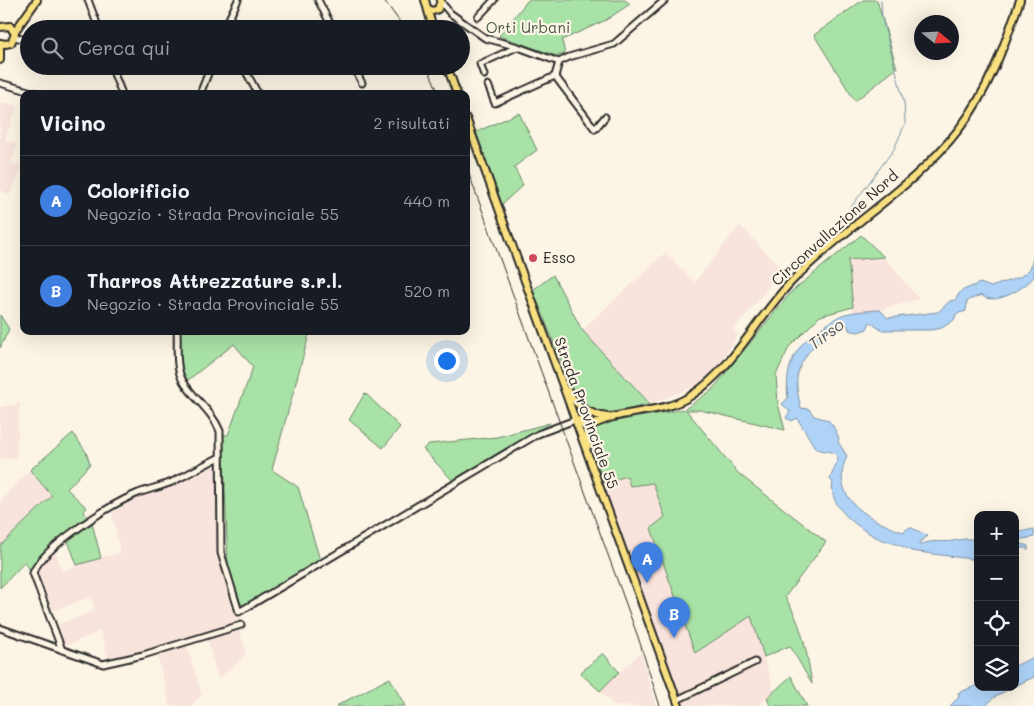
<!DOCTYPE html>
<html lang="it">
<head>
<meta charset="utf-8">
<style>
  body { margin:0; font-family:Mali,sans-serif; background:#242831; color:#f1f3f6 }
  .controls { position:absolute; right:15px; bottom:15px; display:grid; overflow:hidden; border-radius:10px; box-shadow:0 5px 20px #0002 }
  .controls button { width:45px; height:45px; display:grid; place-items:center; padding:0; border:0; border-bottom:1px solid #363941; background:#171b24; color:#f1f3f6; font:25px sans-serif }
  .compass { position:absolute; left:914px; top:15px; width:45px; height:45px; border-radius:50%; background:#171b24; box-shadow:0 5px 20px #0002; rotate:108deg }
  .you { position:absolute; left:446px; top:360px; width:18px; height:18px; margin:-12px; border:4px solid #fff; border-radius:50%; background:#1a73e8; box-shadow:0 0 0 8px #1a73e833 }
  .badge { display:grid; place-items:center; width:32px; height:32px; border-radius:50%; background:#0f766e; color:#fff; font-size:16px; font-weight:700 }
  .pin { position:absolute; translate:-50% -41px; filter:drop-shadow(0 1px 2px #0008) }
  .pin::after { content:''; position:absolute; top:26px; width:18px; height:15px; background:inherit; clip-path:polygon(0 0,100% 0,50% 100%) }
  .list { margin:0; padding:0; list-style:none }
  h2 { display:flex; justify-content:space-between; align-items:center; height:65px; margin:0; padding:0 20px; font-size:21px }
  h2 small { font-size:16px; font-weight:400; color:#9ea1a6 }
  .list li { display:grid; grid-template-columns:32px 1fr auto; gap:15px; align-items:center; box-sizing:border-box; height:90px; padding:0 20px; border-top:1px solid #363941 }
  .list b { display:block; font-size:19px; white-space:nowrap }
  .list p { margin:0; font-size:16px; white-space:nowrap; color:#9ea1a6 }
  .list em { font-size:16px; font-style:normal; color:#9ea1a6 }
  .icon { flex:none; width:28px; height:28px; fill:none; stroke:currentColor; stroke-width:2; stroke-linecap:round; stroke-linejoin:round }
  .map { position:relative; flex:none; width:1034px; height:706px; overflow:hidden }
  .search { position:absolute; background:#171b24; box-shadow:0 5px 20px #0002; left:20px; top:20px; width:450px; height:55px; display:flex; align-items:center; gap:12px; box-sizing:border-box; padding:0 18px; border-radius:28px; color:#9ea1a6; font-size:19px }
  .panel { position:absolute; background:#171b24; box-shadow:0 5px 20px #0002; left:20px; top:90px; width:450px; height:245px; border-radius:10px }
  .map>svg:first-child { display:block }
  .built { fill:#f9e3dd }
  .green { fill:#a9e2a7; stroke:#6a8669 }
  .water { fill:#aed3f7; stroke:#7a90a5 }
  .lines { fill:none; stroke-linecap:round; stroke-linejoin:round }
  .stream { stroke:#7a90a5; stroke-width:1 }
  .minor-casing { stroke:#2b2b2b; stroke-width:9 }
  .major-casing { stroke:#2b2b2b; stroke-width:10 }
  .minor { stroke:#fcf5e5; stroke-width:5 }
  .major { stroke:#f9e181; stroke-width:6 }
  .rail { stroke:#2b2b2b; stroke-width:1 }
  .poi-dot { fill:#d1495b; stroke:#fcf5e5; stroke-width:2 }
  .labels { text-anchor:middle; stroke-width:4.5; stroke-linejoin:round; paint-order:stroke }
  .park-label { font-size:15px; fill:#4a594a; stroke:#fcf5e5 }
  .street-label { font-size:15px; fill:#2b2b2b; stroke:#fcf5e5 }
  .poi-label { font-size:15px; fill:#2b2b2b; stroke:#fcf5e5; text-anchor:start }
  .water-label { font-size:16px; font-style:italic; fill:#4c555e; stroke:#fcf5e5 }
</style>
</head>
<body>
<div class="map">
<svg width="1034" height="706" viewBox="0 0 1034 706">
  <rect width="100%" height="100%" fill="#fcf5e5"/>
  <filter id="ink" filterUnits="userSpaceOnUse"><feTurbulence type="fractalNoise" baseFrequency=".02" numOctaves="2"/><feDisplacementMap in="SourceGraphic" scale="10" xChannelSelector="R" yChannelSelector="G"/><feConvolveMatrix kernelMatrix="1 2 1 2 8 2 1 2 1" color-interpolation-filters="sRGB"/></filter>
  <g filter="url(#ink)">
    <g class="built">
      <path d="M0,102L17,106L5,140L17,144L11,163L22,167L10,195L0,190Z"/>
      <path d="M740,225L783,270L733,330L738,334L722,361L703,383L650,404L582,330L665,253L695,282Z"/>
      <path d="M884,257L919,299L880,310L853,313L848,260Z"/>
      <path d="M20,403L16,460L0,458V407Z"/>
      <path d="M208,464L216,467L219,553L246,654L218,680L206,634L185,638L202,695L191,706H169L156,649L109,661L100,631L66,646L58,624L95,611L91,597L52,611L35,571L55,549L62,572L80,563L120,553L112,513L127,501L158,490Z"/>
      <path d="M30,470L52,496L0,546V501Z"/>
      <path d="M627,476L630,486L653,482L665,517L695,653L751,616L774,691L759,706H684L603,483Z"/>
      <path d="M641,652L656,706H615L600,691Z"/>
    </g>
    <g class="green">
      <path d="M528,0H625L630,4L606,20L562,40L565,54L557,56L499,36Z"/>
      <path d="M863,0H877L897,68L855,101L814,35Z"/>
      <path d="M519,113L537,150L514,167L523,185L502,204L476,132Z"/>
      <path d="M861,235L884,257L848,260L853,307L820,316L789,347L776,375L778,404L785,430L700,410H686L739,474L826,542L785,597C802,624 807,652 812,684L790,646L764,657L751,616L695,653L651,528L665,517L653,483L630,486L627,476L603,483L590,436L596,426L605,423L685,409L712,390L791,292Z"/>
      <path d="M553,275L582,330L650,404C620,411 594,423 573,392L533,290Z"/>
      <path d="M0,315L9,329L0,348Z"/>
      <path d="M179,331H310L272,470L298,487L320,560L247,604H241L228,565L223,435H228L253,367L234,344L188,380L181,370Z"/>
      <path d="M365,393L400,427L383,448L349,420Z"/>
      <path d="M550,423L453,481L423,449L429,444L497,437Z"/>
      <path d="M73,433L86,452L90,464L67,489L87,508L84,511L87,518L29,569L25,562L0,588V546L52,496L30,470Z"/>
      <path d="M92,523L101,558L77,565L68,541Z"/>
      <path d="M603,653L619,672L600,691L580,673Z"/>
      <path d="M791,676L807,706H770L767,698Z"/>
      <path d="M390,678L405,706H336Z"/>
    </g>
    <g class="water">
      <path d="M1034,255V277C1023,289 995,307 981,295L967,301L966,311L956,314L954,320L942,328L930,330H881L870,322L867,329L858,332L849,330L848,325C827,326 799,357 797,378C796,388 799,399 801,408L809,409L814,416L828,420L833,426L839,438L838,442L847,456C828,498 869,520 903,532L910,527L928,536L918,543L920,545C933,539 940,543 953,541C963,539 967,538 978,540V560L911,551C900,543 886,543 874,536C857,527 827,505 833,483L830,479L838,459L835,453L816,449L797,418L792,421L786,418L790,411L782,404L788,398C784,365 797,342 826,325C831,322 836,317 842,315C854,311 868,311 880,310L888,318L938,312L950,301L955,300L961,291L980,283L991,287L1020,277L1030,269Z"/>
      <path d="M1034,529V537L1017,540L1016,542L1028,546V550L1025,548H1015V533Z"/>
      <path d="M1034,657V677L1015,686V666Z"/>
      <path d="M978,685V687H1013L993,698L986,706H950L959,697L958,693Z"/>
    </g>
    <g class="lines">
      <path class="stream" d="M840,222L894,149L905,124L904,102L882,18L881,0"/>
      <defs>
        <g id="minor">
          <path d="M88,0L99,29"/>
          <path d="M318,0L333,29"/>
          <path d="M441,2L450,13L485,38L518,47L559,62"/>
          <path d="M478,17L494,0"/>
          <path d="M224,29L238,0"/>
          <path d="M15,37L29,41"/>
          <path d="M559,62L569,57L614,44L665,0"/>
          <path d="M559,62L555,76L595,129L605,117"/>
          <path d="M111,66L122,94"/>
          <path d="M243,66L258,94"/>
          <path d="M353,66L362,83"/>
          <path d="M484,75L480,64L517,47"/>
          <path d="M0,83L39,94"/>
          <path d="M488,85L495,103L555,76"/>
          <path d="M200,94L211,66"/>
          <path d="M177,331C178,347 175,368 183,381C194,399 212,411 220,431L221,553L239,612L538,434L575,420"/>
          <path d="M0,628L103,664L143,655L241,625"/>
          <path d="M62,650L33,573C43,547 110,505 136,494C148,489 160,487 172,482C188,474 204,465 220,457"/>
          <path d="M677,700L755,662"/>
        </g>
        <g id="major">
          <path d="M425,0L433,29"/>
          <path d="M428,9L433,11L438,9L441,0"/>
          <path d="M0,27L10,26L15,34L11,43L5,44L0,43"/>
          <path d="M15,31L37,0"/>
          <path d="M0,60V43"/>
          <path d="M447,66L457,94"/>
          <path d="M466,118L679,706"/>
          <path d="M568,391C576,406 590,415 608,417"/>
          <path d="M577,424C580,424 584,425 588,425C595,425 605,419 613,417C639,410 669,411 692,395C734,368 759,314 794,279C845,226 914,188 959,129C988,92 1005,44 1020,0"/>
          <path d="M577,424L584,415L592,413"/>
          <path d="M588,446L587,434L591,425"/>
        </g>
      </defs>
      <use href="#minor" class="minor-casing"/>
      <use href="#major" class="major-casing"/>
      <use href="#minor" class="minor"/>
      <use href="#major" class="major"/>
      <g class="rail">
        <path d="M384,0L405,29"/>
        <path d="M427,66L439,94"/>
        <path d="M466,166L638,637L660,706"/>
      </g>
    </g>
  </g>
  <circle class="poi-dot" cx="533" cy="258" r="5"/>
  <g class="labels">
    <g class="park-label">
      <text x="528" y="33">Orti Urbani</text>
    </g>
    <g class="street-label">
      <text transform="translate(835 228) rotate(-42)" y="5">Circonvallazione Nord</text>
      <text transform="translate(586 413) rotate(70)" y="5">Strada Provinciale 55</text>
    </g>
    <g class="poi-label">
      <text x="543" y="263">Esso</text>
    </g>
    <g class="water-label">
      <text transform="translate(826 334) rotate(-37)" y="6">Tirso</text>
    </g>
  </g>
</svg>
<div class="controls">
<button>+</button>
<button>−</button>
<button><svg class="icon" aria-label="locate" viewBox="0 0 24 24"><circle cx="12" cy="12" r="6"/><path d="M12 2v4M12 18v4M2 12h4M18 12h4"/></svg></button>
<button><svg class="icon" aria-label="layers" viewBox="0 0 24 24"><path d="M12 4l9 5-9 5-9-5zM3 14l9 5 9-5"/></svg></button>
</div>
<svg class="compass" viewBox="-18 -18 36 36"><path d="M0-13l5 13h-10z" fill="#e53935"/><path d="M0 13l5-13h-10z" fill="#9ea1a6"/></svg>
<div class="you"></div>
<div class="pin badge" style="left:647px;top:583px;background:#3f7fe0">A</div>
<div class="pin badge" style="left:674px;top:638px;background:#3f7fe0">B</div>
<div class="search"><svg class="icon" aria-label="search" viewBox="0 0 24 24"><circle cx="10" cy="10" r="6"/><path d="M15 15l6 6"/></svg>Cerca qui</div>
<section class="panel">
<h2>Vicino<small>2 risultati</small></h2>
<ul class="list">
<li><span class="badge" style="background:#3f7fe0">A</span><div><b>Colorificio</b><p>Negozio · Strada Provinciale 55</p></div><em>440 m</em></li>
<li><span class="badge" style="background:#3f7fe0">B</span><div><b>Tharros Attrezzature s.r.l.</b><p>Negozio · Strada Provinciale 55</p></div><em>520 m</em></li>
</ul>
</section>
</div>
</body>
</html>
